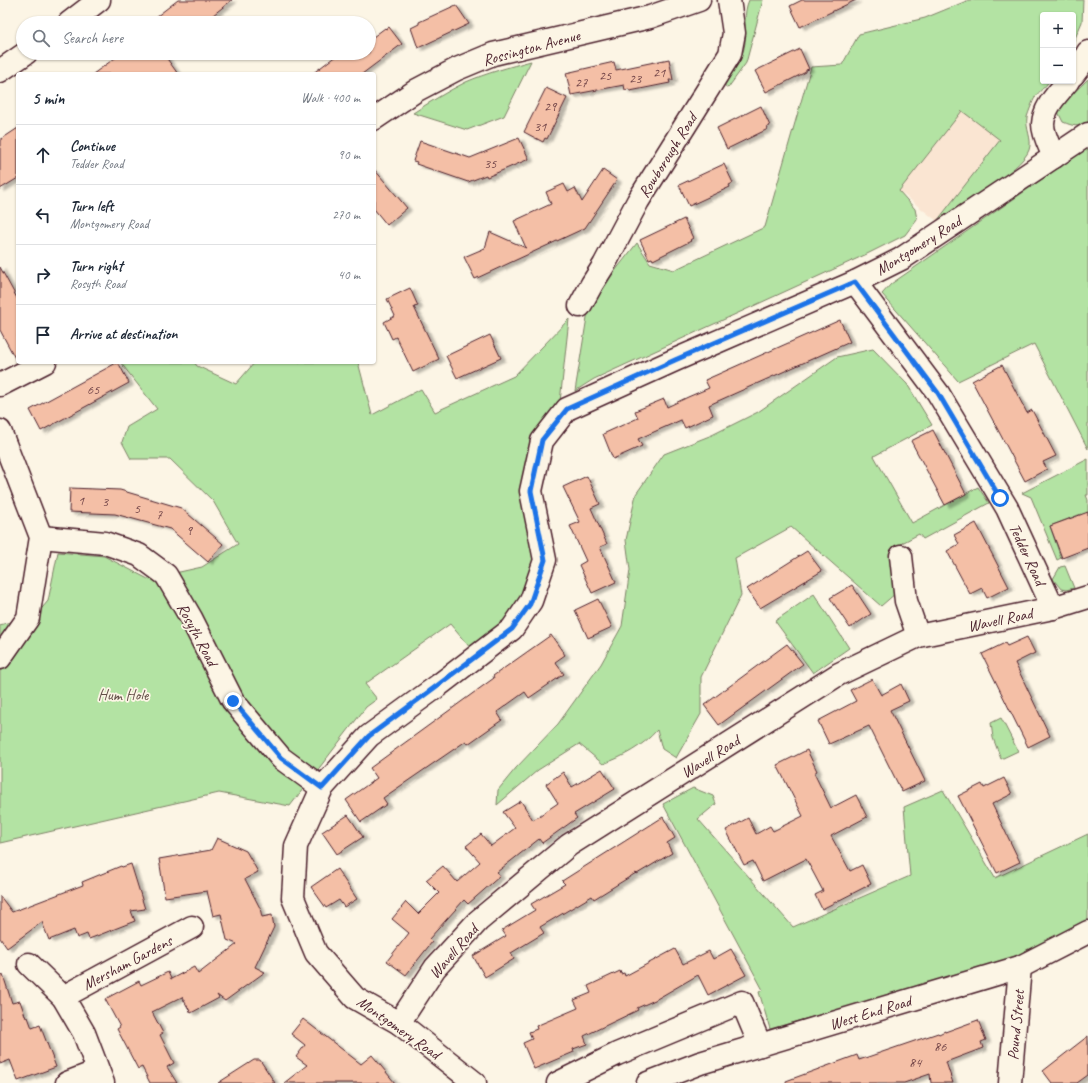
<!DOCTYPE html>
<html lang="en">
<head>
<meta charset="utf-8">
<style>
  body { margin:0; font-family:Caveat,sans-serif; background:#f6f6f7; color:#1f2937 }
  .controls { position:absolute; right:12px; top:12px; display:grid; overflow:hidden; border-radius:4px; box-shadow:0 1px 3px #0004 }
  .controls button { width:36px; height:36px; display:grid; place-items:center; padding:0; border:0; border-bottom:1px solid #e0e1e3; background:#fff; color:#1f2937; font:20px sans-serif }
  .stop { position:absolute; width:12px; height:12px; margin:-9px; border:3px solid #1a73e8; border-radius:50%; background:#fff }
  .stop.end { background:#1a73e8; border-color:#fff; box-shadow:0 1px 4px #0008 }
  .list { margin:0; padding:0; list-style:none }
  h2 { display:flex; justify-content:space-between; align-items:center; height:52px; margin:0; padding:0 16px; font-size:17px }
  h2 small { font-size:13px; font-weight:400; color:#747a83 }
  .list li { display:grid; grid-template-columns:26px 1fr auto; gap:12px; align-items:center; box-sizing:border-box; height:60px; padding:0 16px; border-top:1px solid #e0e1e3 }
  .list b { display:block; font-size:15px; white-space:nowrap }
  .list p { margin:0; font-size:13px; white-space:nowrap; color:#747a83 }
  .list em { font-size:13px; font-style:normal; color:#747a83 }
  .icon { flex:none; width:22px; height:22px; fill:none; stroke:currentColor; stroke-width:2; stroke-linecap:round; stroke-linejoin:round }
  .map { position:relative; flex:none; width:1088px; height:1083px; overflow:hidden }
  .search { position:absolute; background:#fff; box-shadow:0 1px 3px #0004; left:16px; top:16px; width:360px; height:44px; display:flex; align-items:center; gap:10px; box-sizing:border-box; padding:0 14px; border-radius:22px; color:#747a83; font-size:15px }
  .panel { position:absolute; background:#fff; box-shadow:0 1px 3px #0004; left:16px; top:72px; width:360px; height:292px; border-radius:4px }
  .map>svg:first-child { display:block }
  .built { fill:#fae5d2 }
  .green { fill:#b3e3a3; stroke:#7e8167 }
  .building { fill:#f4bfa6; stroke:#4a1f2b; filter:url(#shadow) }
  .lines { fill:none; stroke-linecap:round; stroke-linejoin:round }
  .minor-casing { stroke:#4a1f2b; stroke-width:25 }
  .minor { stroke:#fcf5e5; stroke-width:22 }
  .route { stroke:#1a73e8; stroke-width:5 }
  .labels { text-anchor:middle; stroke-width:3.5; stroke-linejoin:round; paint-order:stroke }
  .number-label { font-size:14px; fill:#74474a }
  .street-label { font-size:16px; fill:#4a1f2b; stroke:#fcf5e5 }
  .park-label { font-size:16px; fill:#645049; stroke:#fcf5e5 }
</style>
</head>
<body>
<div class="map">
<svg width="1088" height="1083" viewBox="0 0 1088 1083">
  <defs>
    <filter id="shadow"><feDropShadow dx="4.5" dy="2.5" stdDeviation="1" flood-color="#0004"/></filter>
  </defs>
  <rect width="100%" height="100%" fill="#fcf5e5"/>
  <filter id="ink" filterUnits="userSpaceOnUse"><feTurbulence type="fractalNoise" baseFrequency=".025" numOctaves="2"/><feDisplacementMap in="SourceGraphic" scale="8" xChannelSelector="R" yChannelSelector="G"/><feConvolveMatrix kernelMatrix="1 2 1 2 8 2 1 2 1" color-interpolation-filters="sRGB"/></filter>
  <g filter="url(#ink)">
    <path class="built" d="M962,110L1000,140L937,221L899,191Z"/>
    <g class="green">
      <path d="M749,0H763L746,63L728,88L724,85C732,72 743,59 745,43C746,29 743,13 749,0Z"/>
      <path d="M969,0H1083L1082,22L1073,43V15H1043V81H1049C1046,87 1039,91 1035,97C1032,103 1029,111 1027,117C1025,129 1033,139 1029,150C1022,170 957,208 937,221L1000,140L962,111L899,191L915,209L917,219L905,235L867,254L594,379L575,391L588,311L600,290L637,243L650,263L674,270L765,227L811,67L842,65L859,34L925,18Z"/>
      <path d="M531,61L504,116L467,130L413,113C430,102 448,91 466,82C487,73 509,67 531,61Z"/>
      <path d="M1088,79V122C1079,128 1073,126 1063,122L1058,112C1064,98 1078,90 1088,79Z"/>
      <path d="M1087,148L1088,149V449L1034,344L958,381L882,294L891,284Z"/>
      <path d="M569,319L560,402L538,432L525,464L522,496L534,552L532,576L523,606L472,650L450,624L365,684L377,699L366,707L290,806L219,793L0,843V625L37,614L48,601L58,552L104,556L148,579L202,567L238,544L213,501L170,459H131L122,442L127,427L157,409L120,362H194L197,366L236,384L255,362H358L372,415L421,389L435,412L514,376Z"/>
      <path d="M873,349L907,384L932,425L874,456L912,523L978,487L989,503L923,539L919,534L902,543L892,559L896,593L881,606L791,527L735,558L741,595L701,677V714L676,758L662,749L657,730C643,746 623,757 603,764L579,744L538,770L497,805L498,790L516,768L558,724L601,664L622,626L630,570L626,540L636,494L664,454L712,435L758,412L837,357Z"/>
      <path d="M1088,459V495H1086L1088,500V523L1081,514L1050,526L1061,558L1057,560L1031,497L1022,493Z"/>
      <path d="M1065,566L1074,588L1066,590L1061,589L1053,579L1060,567Z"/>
      <path d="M814,594L849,648L813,673L775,621Z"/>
      <path d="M1001,718L1018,751L1001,759L993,738L991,723Z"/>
      <path d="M693,788L713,796L716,804L698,819L793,927L910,876L904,807L943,790L995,878L1088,834V921L1022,956L911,989L770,1029L759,992L763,990L663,804Z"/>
    </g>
    <g class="building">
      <path d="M178,0H232L203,23H148Z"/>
      <path d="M802,0H856L800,27L790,6Z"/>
      <path d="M456,5L469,24L418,48L411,28L419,24V22Z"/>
      <path d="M389,27L402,44L362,74H312L337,55L339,57L344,53H369V40L385,28L386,29Z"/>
      <path d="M800,49L809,69L806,70V72L766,92L755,71Z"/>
      <path d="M122,53H163L178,74H93Z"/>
      <path d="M669,59L673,80H669L670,83L630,91L629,89L625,90L624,85L571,95L566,73L614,62L616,70Z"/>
      <path d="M546,88L567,98L547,139L545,138L543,142L524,132Z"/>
      <path d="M761,106L770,126L767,127L768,129L727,149L717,128Z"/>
      <path d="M18,128V178L0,189V140Z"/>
      <path d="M519,138L529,159L487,177L486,175L468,182L416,164L417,162L413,161L420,141L470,158Z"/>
      <path d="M724,164L733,183L729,185L730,187L689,206L679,185Z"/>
      <path d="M374,169L407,208L387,225L374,209Z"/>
      <path d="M603,170L617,180L585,228L475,279L464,257L485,248L490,232L526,248L514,221L551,204L546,192L564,184L568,192L575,188L582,202Z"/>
      <path d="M684,219L693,238L690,240L691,241L653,260L652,258L649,259L640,240Z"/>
      <path d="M0,267L18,300L17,362L0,330Z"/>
      <path d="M410,288L418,306L414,307L439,359L413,372L396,337L392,339L384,322L395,316L387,299Z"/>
      <path d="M840,320L850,342L709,405L713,415L685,428L681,420L638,439L642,446L613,459L603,434L638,418L635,411L664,399L667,407L688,397L709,388L705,380Z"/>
      <path d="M490,335L501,358L457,378L446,356Z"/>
      <path d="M118,362L129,383L41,431L30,410Z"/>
      <path d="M1002,365L1027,413L1032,410L1056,456L1043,462L1047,469L1025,481L972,381Z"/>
      <path d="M933,430L966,494L945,505L911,441Z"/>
      <path d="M587,476L600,504L591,508L607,544L600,547L616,582L592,593L579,565L586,561L570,526L580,522L563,487Z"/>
      <path d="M70,488L120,490L181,508L223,544L208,562L170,529L115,514L69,512Z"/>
      <path d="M1088,512V548L1062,558L1050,526Z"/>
      <path d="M976,523L1009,587L987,598L982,588L970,594L947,551L959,544L954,535Z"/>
      <path d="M807,551L822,571L760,608L747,589Z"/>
      <path d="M852,585L871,614L850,628L830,598Z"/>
      <path d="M598,599L612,627L588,638L575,610Z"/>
      <path d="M551,635L565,655L555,662L564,674L529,698L525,692L497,712L502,720L468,744L466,741L383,798L387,804L361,822L346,800L377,778L370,768L494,678L493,676Z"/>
      <path d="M1027,637L1035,653L1015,663L1050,736L1028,747L982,654L1005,643L1007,646Z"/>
      <path d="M787,644L803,664L719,725L704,705Z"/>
      <path d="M872,679L881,695L901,684L909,701L890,710L925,781L902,792L869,726L829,744L818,721L856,701L850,690Z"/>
      <path d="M807,750L817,771L814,773L831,808L856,795L867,817L831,836L850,871L862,865L871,884L822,909L815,895L823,891L806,859L763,881L753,861L744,865L726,830L748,818L756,834L770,826L773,831L803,816L777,765Z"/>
      <path d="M602,769L615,789L574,814L577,818L542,843L539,839L497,872L500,876L468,904L464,900L429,939L432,942L406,975L387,961L409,933L392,919L406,902L418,914L439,893L426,880L443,866L457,882L480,862L466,846L481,834L491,846L515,828L503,812L521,801L533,820L558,803L546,784L563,772L572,787Z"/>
      <path d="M1004,778L1012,794L992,804L1020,862L997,873L958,796L982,784L984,788Z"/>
      <path d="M348,815L363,837L337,854L322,832Z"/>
      <path d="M663,817L675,838L667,843L672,853L637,874L636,873L594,899L592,896L540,927L544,933L511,953L514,959L485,977L473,956L506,936L502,930L535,910L531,904L565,884L562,881Z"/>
      <path d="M217,838L246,851L258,872L245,879L260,908L262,917L272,915L274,927L255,967L265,972L225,1001L217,995L219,998L191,1013L182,997L152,1012L163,1033L160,1035L174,1063L167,1067L177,1083H150L142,1067L138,1069L117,1029L120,1027L105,999L139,981L141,985L168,972L171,979L194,967L198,974L237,944L227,940L221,914L213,916L207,891L165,897L159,859L211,850Z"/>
      <path d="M131,864L145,909L131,911L135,921L89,939L87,934L77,938L74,930L49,940L42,922L7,948L0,938V896L12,912L83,885L82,882L121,866L122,867Z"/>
      <path d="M337,869L357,899L344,907L339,900L326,908L311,887Z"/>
      <path d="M675,949L683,964L709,951L713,959L731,949L746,975L708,995L698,975L655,1000L637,1008L638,1010L584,1036L587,1044L573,1049L574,1052L534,1069L523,1043L532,1039L529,1032L537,1029L536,1026L578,1008L574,1000L591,993L588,986L620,971L621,974L624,973L625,976Z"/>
      <path d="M3,975L12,1003L20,1001L26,1018L28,1017L32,1028L40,1025L56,1067L18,1081L10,1060L0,1064V976Z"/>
      <path d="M303,1019L361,1064L372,1055L395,1083H284L307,1065L296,1057L305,1045L291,1034Z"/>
      <path d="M978,1020L986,1040L981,1042L983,1048L946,1062L953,1083H931L930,1074L904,1083H786V1081L857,1055L859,1060L938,1033L939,1034L945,1031V1032Z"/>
      <path d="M1088,1036V1075L1077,1083H1052L1043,1071Z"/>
      <path d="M254,1060H260L275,1083H218Z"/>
    </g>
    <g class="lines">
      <defs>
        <g id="minor">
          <path d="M69,23L99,0"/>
          <path d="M0,71L26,53"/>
          <path d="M1073,75L1080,66L1088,52"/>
          <path d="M374,119L417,90L457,69L493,54L650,17L699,0"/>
          <path d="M1054,157C1050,147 1043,135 1043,124C1044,106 1058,94 1068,81"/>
          <path d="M855,282L938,393L1007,508L1053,608"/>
          <path d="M580,306L592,284L604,265L638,201L730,54L734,33L729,0"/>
          <path d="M0,385L45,362"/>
          <path d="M0,431L41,537L28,618L0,658"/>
          <path d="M41,537L105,543L139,555L166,575L191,618L233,701L281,758L322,788"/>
          <path d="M901,556L906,601L918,636"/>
          <path d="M29,964L63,997L84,1033L103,1083"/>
          <path d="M63,997L192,927"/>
          <path d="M399,1023L435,968L478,921L569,845L839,674L918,636L1053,608L1088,597"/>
          <path d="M67,1083L98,1071"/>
          <path d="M475,1083L399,1023L355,998L316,953L293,898L296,846L322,788L369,736L439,685L512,629L531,601L545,560L531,491L542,441L567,409L675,360L855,282L901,259L1088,134"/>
          <path d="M558,1083L617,1054L742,1002L760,1045"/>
          <path d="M648,1083L700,1063L1020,967L1088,932"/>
          <path d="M1010,1083L1020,967"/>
        </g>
      </defs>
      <use href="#minor" class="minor-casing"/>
      <use href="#minor" class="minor"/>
    </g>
  </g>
  <g class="lines" filter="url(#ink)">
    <path class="route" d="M233,701L281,758L322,788L369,736L438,685L512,629L530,604L545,560L531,491L542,440L567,409L675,360L855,282L938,393L1000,498"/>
  </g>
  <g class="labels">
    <g class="number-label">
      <text x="659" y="77">21</text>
      <text x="605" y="80">25</text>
      <text x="635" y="83">23</text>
      <text x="581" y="87">27</text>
      <text x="550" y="111">29</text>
      <text x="540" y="131">31</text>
      <text x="490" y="168">35</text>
      <text x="93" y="394">65</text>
      <text x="81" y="505">1</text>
      <text x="105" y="506">3</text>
      <text x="137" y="513">5</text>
      <text x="159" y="519">7</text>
      <text x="189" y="535">9</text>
      <text x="940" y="1051">86</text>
      <text x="915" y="1067">84</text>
    </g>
    <g class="street-label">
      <text transform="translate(531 47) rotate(-15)" y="6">Rossington Avenue</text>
      <text transform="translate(667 155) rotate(-58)" y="6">Rowborough Road</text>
      <text transform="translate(918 245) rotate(-32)" y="6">Montgomery Road</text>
      <text transform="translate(1028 554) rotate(65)" y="6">Tedder Road</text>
      <text transform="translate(1000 619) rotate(-12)" y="6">Wavell Road</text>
      <text transform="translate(198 634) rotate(62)" y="6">Rosyth Road</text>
      <text transform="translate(710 756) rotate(-32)" y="6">Wavell Road</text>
      <text transform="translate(453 951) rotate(-49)" y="6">Wavell Road</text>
      <text transform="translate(127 962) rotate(-28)" y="6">Mersham Gardens</text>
      <text transform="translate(870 1012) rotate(-17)" y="6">West End Road</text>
      <text transform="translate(1015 1025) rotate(-85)" y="6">Pound Street</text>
      <text transform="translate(399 1027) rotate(35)" y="6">Montgomery Road</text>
    </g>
    <g class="park-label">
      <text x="123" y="700">Hum Hole</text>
    </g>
  </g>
</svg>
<div class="controls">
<button>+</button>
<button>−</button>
</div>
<div class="stop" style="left:1000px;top:498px"></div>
<div class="stop end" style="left:233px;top:701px"></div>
<div class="search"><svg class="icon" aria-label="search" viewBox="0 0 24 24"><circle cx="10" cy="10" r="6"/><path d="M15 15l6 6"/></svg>Search here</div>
<section class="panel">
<h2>5 min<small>Walk · 400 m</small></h2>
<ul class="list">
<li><svg class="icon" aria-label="ahead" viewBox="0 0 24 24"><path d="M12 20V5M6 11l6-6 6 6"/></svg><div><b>Continue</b><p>Tedder Road</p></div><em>90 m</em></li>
<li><svg class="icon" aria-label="left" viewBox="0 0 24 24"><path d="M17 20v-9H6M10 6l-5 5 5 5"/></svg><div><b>Turn left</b><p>Montgomery Road</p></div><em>270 m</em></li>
<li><svg class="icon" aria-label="right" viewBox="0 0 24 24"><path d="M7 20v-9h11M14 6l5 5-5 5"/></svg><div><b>Turn right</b><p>Rosyth Road</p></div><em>40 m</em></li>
<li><svg class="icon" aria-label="arrive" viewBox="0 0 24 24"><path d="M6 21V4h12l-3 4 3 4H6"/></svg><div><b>Arrive at destination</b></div></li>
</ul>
</section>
</div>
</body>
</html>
